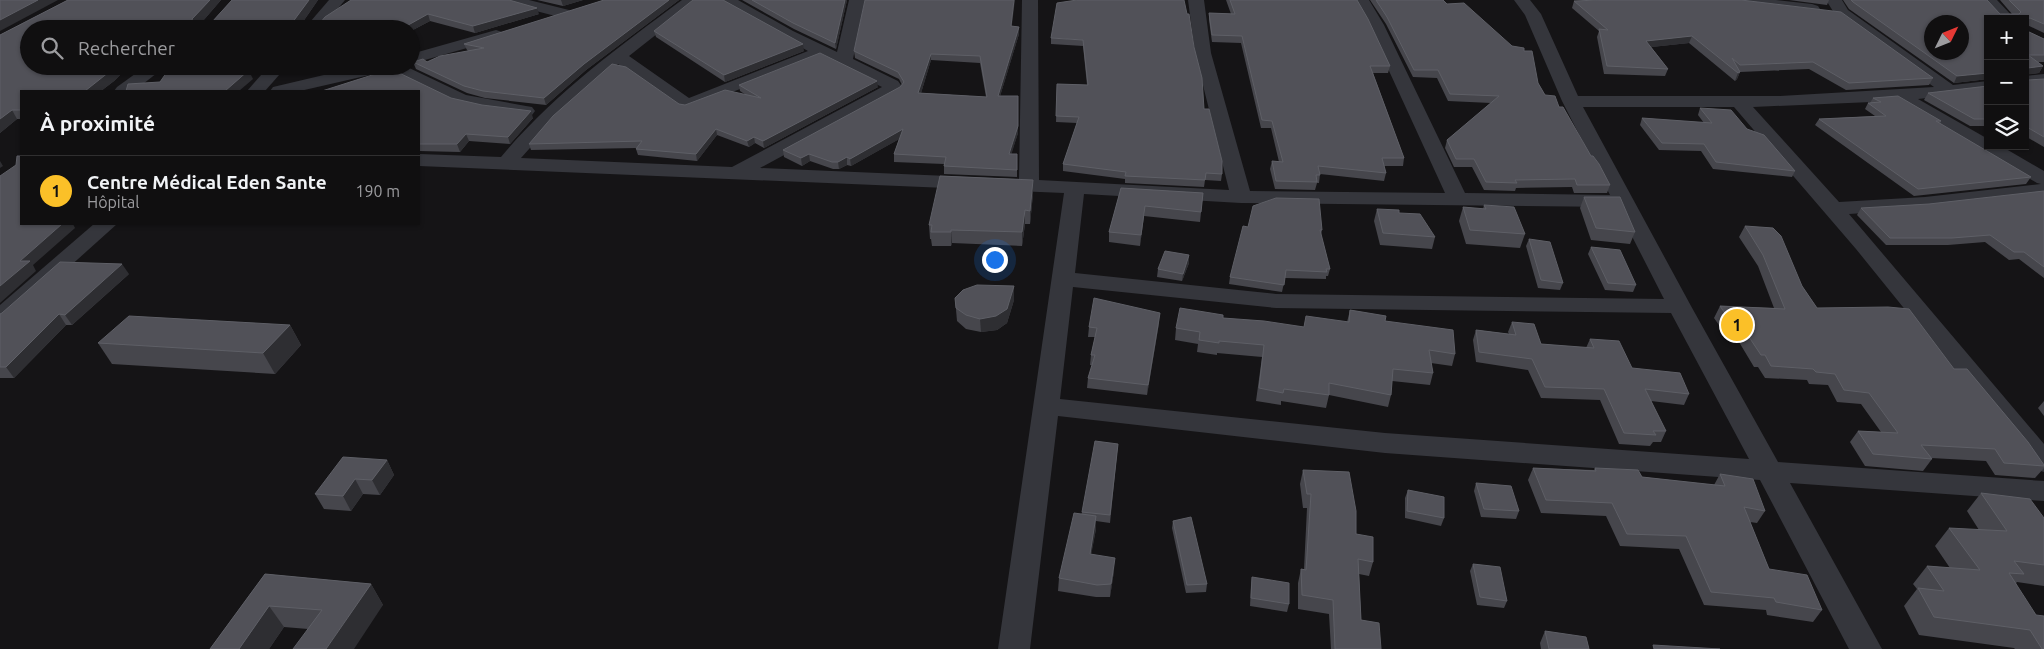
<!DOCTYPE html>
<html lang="fr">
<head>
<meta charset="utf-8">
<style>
  body { margin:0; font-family:Ubuntu,sans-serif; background:#1e1d1e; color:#f1f3f6 }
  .controls { position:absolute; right:15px; top:15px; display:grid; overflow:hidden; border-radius:0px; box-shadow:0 1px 4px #0004 }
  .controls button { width:45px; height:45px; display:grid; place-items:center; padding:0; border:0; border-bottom:1px solid #302f30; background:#100f10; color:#f1f3f6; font:25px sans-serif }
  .compass { position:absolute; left:1924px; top:15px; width:45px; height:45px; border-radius:50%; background:#100f10; box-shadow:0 1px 4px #0004; rotate:47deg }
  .you { position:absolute; left:994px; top:259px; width:18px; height:18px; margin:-12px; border:4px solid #fff; border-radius:50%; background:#1a73e8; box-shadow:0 0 0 8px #1a73e833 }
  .badge { display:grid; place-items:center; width:32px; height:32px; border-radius:50%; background:#fbc028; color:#111; font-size:16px; font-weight:700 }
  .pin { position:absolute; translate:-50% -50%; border:2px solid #fff; box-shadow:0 1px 5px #0006 }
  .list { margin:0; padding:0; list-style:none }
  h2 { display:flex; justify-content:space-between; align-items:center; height:65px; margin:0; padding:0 20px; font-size:21px }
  h2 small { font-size:16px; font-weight:400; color:#9c9c9f }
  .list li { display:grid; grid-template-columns:32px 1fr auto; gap:15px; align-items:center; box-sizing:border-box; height:70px; padding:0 20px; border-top:1px solid #302f30 }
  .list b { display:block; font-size:19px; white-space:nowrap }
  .list p { margin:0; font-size:16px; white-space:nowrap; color:#9c9c9f }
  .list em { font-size:16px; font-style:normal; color:#9c9c9f }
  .icon { flex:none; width:28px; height:28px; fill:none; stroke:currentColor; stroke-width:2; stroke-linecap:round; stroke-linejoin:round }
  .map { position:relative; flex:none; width:2044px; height:649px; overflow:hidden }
  .search { position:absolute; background:#100f10; box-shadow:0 1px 4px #0004; left:20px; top:20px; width:400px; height:55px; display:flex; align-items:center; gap:12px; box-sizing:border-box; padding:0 18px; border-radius:28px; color:#9c9c9f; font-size:19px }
  .panel { position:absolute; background:#100f10; box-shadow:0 1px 4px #0004; left:20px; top:90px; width:400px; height:135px; border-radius:0px }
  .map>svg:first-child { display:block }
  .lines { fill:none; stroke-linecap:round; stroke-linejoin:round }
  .street { fill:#35363c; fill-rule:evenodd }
  .wall { fill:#46464c; fill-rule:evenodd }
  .shaded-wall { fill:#2e2e32 }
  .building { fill:#515158; stroke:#5e5f66; fill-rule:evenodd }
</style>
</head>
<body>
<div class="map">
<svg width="2044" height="649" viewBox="0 0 2044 649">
  <rect width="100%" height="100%" fill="#151416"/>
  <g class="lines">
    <g class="street">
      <path d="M329,0H345L321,29H304Z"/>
      <path d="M502,0H529L569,10L571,13L569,16L563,18L505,3Z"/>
      <path d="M682,0H700L629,56L689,98L808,51L722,3L719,0H738L793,31L837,52L849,0H865L853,59L898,81L903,88L900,92L760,168L1019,179L1022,0H1038L1039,180L1229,190L1195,53L1188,0H1204L1211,53L1250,191L1445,193L1368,25L1353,0H1369L1384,25L1465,193L1610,195L1562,101L1525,15L1514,0H1530L1541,14L1578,96H1780L1934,87L1836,16L1826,0H1842L1848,10L1953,85L1988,81V91L1918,99L1988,139V146H2001L2044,171V196L1925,209L1849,214L2044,444V472L2034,469L1856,249L1734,107H1583L1691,306L1778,462L2044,481V501L1790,483L1882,649H1849L1760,480L1385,453L1058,416L1030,649H998L1064,193L419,166V154L501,157C553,95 617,48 682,0ZM821,57L882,87L732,167L521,158L554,121L618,64L681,109L687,110ZM1895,101L2037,183L2041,184L1925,197L1839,202L1753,107ZM1084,194L1241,203L1617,207L1664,299L1276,294L1075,273ZM1073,287L1276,308L1671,313L1749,459L1385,433L1060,399Z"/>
      <path d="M1729,0H1776L1812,4L1818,6L1820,9L1818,12L1812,14L1737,5L1732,3Z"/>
      <path d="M1980,0H1997L2015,19H1998Z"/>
      <path d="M496,30L502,32L504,35L502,38L411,64V54Z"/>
      <path d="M146,66H166L134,91H114L117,87Z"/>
      <path d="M269,66H287L265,91H247Z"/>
      <path d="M362,66H405L466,95L526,106L532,107L535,111L532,115L526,116L485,110L454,103L387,71L300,91H270L273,87Z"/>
      <path d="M2044,74V84L2025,86V76Z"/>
      <path d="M94,224H117L8,322L0,324V305Z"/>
    </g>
  </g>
  <g class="wall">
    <path d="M68,0H221L202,22H212L232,0H318L298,29H29V66H129L114,81L101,91H21V119H17L0,133V35Z"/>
    <path d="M351,0L539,14L475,33L430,21L411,31V29H322L320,23Z"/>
    <path d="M537,0H583L563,6Z"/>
    <path d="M604,0H679L586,70L546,105L485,98L467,93L416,69L413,62H427L468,51L467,50L464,44Z"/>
    <path d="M742,0H847L836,49L794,29Z"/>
    <path d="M1226,0H1357L1390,66L1388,73H1373L1404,158L1403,166H1384L1386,173L1384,181L1320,174L1319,183H1317L1315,190L1275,189L1270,169L1272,161L1279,162L1271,128H1261L1241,43L1212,42L1209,20V13L1231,14Z"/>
    <path d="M1370,0H1443L1447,4L1512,46L1524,51L1538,83L1545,95L1559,107L1610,185L1607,193H1574L1572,187L1516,188L1515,191L1484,190L1472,167H1454L1445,148L1447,140L1491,103L1448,101L1437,78L1413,77L1386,24Z"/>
    <path d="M1789,0H1829L1827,5Z"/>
    <path d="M1843,0H1987L2000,14H2012L2000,0H2044V33L2027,25V31L2044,39V62H2038L2043,66L2039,73L2028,74V80L2044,79V147L2025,136V19H1988V79L1954,83L1849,9Z"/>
    <path d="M1574,1L1933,78L1929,85L1846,90L1809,69L1740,72L1737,79L1735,81L1689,43L1651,47L1668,69L1665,76L1604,74L1597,37L1599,31L1572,8Z"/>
    <path d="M1012,26L1019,27V34L1000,96L1018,133L1011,154H1017V177L944,174V164L894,162V154L899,139L851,166L847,165L839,169H833L810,161L802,166L784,157L783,150L900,87L902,85L899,79L855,58L854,51ZM931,60L980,63L986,97L921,93Z"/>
    <path d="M654,31L804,51L725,82L656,37Z"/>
    <path d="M1051,38L1194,47L1204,109L1222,174L1221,181L1205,180L1204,187L1125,183V179L1063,171V164L1077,123L1056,122L1057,84L1087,85L1083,46L1051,44Z"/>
    <path d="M739,85L878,87L764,148L755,143L749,147L717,135L697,161L638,155L636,149L637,148L531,150L529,144L679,104L685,105L746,95L740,91Z"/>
    <path d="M1988,86V126H1970L1924,100L1928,93Z"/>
    <path d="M419,91L451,98L533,118L510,144L469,141L460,152L419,151Z"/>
    <path d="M1873,98L1941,121L1940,124L2031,177L2026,184L1914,196L1815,125L1819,119L1875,116L1865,109L1868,103H1870Z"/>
    <path d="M1700,108L1747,129L1795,171L1792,177L1713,169L1701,151L1659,150L1640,125L1642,118L1704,123L1698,115Z"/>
    <path d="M1121,188L1203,193L1200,222L1144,216L1140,246L1109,242V232Z"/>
    <path d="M2044,191V278L2019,259L2009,260L1985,242L1948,245H1886L1857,215L1861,208L1929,204Z"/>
    <path d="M1033,194L1030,224H1025L1022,246L952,243L951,246H932L931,239H930L929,225Z"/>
    <path d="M1584,197L1635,232L1630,244L1591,240L1580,208Z"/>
    <path d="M1484,205L1525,234L1520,248L1466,244L1459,221L1463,207L1483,209Z"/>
    <path d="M1377,209L1435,237L1432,249L1380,245L1374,221Z"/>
    <path d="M1745,226L1802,286L1817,308L1954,369L2044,465V468L2035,478L1995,475L1986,461L1931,458L1932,459L1923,471L1865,466L1850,442L1858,431L1881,432L1861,404L1837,402L1828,385L1809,384L1807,380L1765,378L1758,367H1754L1739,342H1731L1714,318L1720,306L1774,308L1758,266L1739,237Z"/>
    <path d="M1248,227L1322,230L1321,235L1330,269L1328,276H1326V279L1285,278L1282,292L1229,284L1230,277Z"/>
    <path d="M1529,239L1563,283L1560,290L1538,288L1526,246Z"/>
    <path d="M1591,247L1636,285L1633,292L1605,290L1588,254Z"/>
    <path d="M1189,255V263L1182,281L1157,277L1158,269Z"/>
    <path d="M129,274L72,325H66L14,378H0V314Z"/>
    <path d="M955,298L1014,300L1007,323L997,330L981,332L966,329L957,321Z"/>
    <path d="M1350,310L1385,321L1455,354L1452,366L1431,363L1433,373L1430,385L1392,381L1391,395L1388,407L1329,395L1326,408L1281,401V405L1256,401L1262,357L1217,353V355L1197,352L1198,344L1175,340L1176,328L1223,318L1304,327L1347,322Z"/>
    <path d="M1512,322L1541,344L1586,348L1590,339L1632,368L1689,394L1684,405L1651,401L1666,431L1661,442H1653L1650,446L1619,444L1600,400L1541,398L1528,370L1476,362L1473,340L1476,330L1509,334L1508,332Z"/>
    <path d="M1159,323L1147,395L1087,388L1088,378L1092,365H1090L1091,355L1095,337H1088L1089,327Z"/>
    <path d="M290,325L301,345L275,374L112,364L98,343Z"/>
    <path d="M2044,401V416L2038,408Z"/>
    <path d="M1118,444L1110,523L1096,521V529L1091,554L1114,571L1110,597H1096L1058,591L1059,578L1082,512Z"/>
    <path d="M387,460L394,475L380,495L363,494L351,511L324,509L315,494Z"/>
    <path d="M1533,468L1594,470L1595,468L1642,477L1714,485L1720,474L1765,511L1757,523L1750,522L1769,569L1822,610L1813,622L1767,615L1766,610L1704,605L1679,549L1620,546L1606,516L1541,513L1528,480Z"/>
    <path d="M1303,470L1356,534L1373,562L1369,576L1359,574L1361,620L1381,649H1331L1329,614L1298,609V583L1301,569H1304L1307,508H1303L1300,484Z"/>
    <path d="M1476,483L1519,511L1516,519L1481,517L1474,491Z"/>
    <path d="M1408,490L1444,518L1441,526L1405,518V498Z"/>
    <path d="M1981,493L2044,518V586L2017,582L2016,583L2044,649H2015L2014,648L1919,635L1904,606L1917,589L1913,584L1927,566L1950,568L1935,546L1949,528L1979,530L1967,511Z"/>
    <path d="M1173,521L1207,584L1206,592L1186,593L1172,528Z"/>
    <path d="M1473,564L1507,601L1504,608L1477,605L1470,571Z"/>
    <path d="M265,574L371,584L383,605L308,629L284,627L269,649H210Z"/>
    <path d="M1252,577L1289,604L1287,612L1250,606L1251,585Z"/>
    <path d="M1545,631L1589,649H1541L1540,643Z"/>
  </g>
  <g class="shaded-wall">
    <path d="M38,0H58L0,31V20Z"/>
    <path d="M210,0H221L197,28L193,22L192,19Z"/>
    <path d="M309,0H318L298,29H295L292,23Z"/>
    <path d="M561,0H583L563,6Z"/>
    <path d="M669,0H679L586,70L546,105L544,98L584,64Z"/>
    <path d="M845,0H847L836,49L835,43Z"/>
    <path d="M1014,0H1015L1011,33V26Z"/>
    <path d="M537,8L539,14L475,33L473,26Z"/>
    <path d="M428,14L430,21L411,31V29H401Z"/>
    <path d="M283,24L285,29H279Z"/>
    <path d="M1019,27V34L998,103V96Z"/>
    <path d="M1692,36L1689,43L1643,48L1646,41Z"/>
    <path d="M803,44L804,51L725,82L724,75Z"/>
    <path d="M931,54V60L919,100L918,93Z"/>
    <path d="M115,66H129L114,81L101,91H85Z"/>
    <path d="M247,66H259L251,75L253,79L239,91H225Z"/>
    <path d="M2043,66L2039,73L2025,75L2028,68Z"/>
    <path d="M1740,72L1737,79L1735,81L1738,73Z"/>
    <path d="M1988,73V79L1954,83L1957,76Z"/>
    <path d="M877,81L878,87L764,148L763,141Z"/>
    <path d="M1018,96V133L1009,162V154Z"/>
    <path d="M12,110L17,119L0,133V119Z"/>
    <path d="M531,111L533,118L510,144L508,137Z"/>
    <path d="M716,129L717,135L697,161L696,154Z"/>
    <path d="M903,129V137L851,166L850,159Z"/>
    <path d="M466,134L469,141L460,152L457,144Z"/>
    <path d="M754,137L755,143L749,147L747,141Z"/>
    <path d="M809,154L810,161L802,166L801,158Z"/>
    <path d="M847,157V165L839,169L838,162Z"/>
    <path d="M0,161L3,166L0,168Z"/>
    <path d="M1033,180V194L1030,224V211Z"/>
    <path d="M1145,206L1144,216L1140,246L1141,235Z"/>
    <path d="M1025,210V224L1022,246V232Z"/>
    <path d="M62,224H73L75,228L33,265L36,271L0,303V286L20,261Z"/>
    <path d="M951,230L952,243L951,246Z"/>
    <path d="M1189,255V263L1182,281L1183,274Z"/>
    <path d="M122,264L129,274L72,325L65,315Z"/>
    <path d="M1014,286V300L1007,323L997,330L981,332L980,319Z"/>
    <path d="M1160,313L1159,323L1147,395L1148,385Z"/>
    <path d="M59,314L66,325L14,378L6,367Z"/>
    <path d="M290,325L301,345L275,374L263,353Z"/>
    <path d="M387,460L394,475L380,495L372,480Z"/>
    <path d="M355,479L363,494L351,511L343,496Z"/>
    <path d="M1096,516V529L1089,567L1090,554Z"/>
    <path d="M1115,558L1114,571L1110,597L1111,584Z"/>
    <path d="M371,584L383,605L354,649H326Z"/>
    <path d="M269,606L284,627L269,649H239Z"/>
  </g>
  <g class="building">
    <path d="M0,0H38L0,20Z"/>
    <path d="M68,0H210L192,19L193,22H212L232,0H309L292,23L283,24L279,29H29V66H115L109,72L85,91H21V110H12L0,119V35Z"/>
    <path d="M351,0H509L537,8L473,26L428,14L401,29H386L349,22L320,23L325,17Z"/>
    <path d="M604,0H669L584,64L544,98L483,91L464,86L413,62L423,59L427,62L440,56L484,48L464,44Z"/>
    <path d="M693,0H723L803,44L724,75L654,31Z"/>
    <path d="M752,0H845L835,43L793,23Z"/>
    <path d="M865,0H1014L1011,26L1019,27L998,96H1018V126L1009,154H1017V170L944,166L946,157L894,154L903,129L850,159L847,157L838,162H832L809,154L801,158L783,150L900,87L904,82L898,72L854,51ZM931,54L980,56L987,97L918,93Z"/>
    <path d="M1077,0H1184L1187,14H1189L1194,47L1202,78L1204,109H1209L1222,161V174L1206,173L1205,180L1125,176L1126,172L1063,164L1079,117L1056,116L1057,84L1088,85L1083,40L1051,38L1057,3Z"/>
    <path d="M1230,0H1357L1368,19L1390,66H1370L1404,158H1382L1386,173L1318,166L1320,175H1316L1317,182L1276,181L1272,161L1283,162L1272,121L1262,120L1242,36L1212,35L1209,13L1235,14Z"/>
    <path d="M1376,0H1443L1447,4L1464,3L1512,46L1524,48V51H1532L1538,83L1545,95L1555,96L1559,107H1563L1591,156H1593L1599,164L1610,185H1577L1575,179L1515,180L1517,183L1486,182L1474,159H1456L1447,140L1499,96L1450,94L1438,70H1414L1387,17Z"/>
    <path d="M1599,0H1741L1841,12L1933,78L1849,83L1813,62L1740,65L1732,58L1740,72L1738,73L1692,36L1646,41L1668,69L1607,66L1599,29L1608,30L1574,1Z"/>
    <path d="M1851,0H1987L2000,14H2019L2021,12L2009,0H2044V24L2030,18L2027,19V31L2044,39V55H2028L2043,66L2028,68V80L2044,79V137L2025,126V19H1988V73L1957,76L1853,2ZM1932,22H1962V52H1932Z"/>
    <path d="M820,53L877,81L763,141L754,137L747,141L716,129L696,154L636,149L642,141L529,144L553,116L612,64L626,67L679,104L685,105L725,90L761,98L739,85Z"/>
    <path d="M171,66H247L244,70H249L225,91H126L128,84L160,82Z"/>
    <path d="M391,69L451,98L482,105L531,111L508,137L466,134L457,144H419V91H322Z"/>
    <path d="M1988,86V119H1974L1928,93Z"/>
    <path d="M1898,96L1941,121H1936L2031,177L1918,189L1819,119L1886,116L1868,103L1881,102L1873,98Z"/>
    <path d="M1700,108L1731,110L1747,129L1764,135L1795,171L1716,162L1704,144L1662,143L1642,118L1712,123Z"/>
    <path d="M17,156H21V224H62L20,261H30L0,286V176L16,165Z"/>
    <path d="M940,176L1033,180L1030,211L1025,210L1022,232L951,230V232H931L932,225H929Z"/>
    <path d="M1121,188L1203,193L1201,212L1145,206L1141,235L1109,232Z"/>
    <path d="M2044,191V267L2024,252H2014L1990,235L1952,238H1890L1861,208L1929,204Z"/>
    <path d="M1584,197H1620L1635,232L1596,228Z"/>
    <path d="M1276,198L1319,199L1322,230H1320L1330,269H1326L1327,272L1286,270L1284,285L1230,277L1243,226L1248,227L1253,206Z"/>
    <path d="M1484,205L1514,207L1525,234L1470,230L1463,207L1486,209Z"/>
    <path d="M1377,209L1399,210V213L1420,214L1435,237L1383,233Z"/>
    <path d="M1745,226L1773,228L1781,236L1802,286L1817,308L1888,307L1909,309L1954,369H1967L2028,442L2044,465V466L2004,463L1995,449L1921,445L1932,459L1873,454L1858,431L1898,433L1869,393L1844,390L1835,374L1816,372L1813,369L1771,366L1765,355H1761L1745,331H1737L1720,306L1785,309L1763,255Z"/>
    <path d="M1529,239L1550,242L1563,283L1541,280Z"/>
    <path d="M1591,247L1620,250L1636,285L1608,283Z"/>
    <path d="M1165,251L1189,255L1183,274L1158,269Z"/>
    <path d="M60,262L122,264L65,315L59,314L6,367H0V314L2,313Z"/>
    <path d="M977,285L1014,286L1007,309L996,316L980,319L966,315L956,308L955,298L963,290Z"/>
    <path d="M1094,298L1160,313L1148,385L1088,378L1095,355H1091L1097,328L1089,327Z"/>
    <path d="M1180,308L1223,315V318L1264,321L1304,327L1306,316L1349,322L1350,310L1386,316L1385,321L1453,330L1455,354L1429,350L1433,373L1393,369L1391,395L1329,383V395L1284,389L1283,393L1259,388L1264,345L1219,341V343L1199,340L1200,332L1176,328Z"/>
    <path d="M129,316L290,325L263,353L98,343Z"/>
    <path d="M1512,322L1534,324L1541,344L1594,348L1590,339L1619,341L1632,368L1680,373L1689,394L1645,389L1666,431H1653L1656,435L1624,433L1604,389L1545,387L1532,359L1479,352L1476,330L1516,335Z"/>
    <path d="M1095,441L1118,444L1110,515L1082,512Z"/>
    <path d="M343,457L387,460L372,480L355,479L343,496L315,494Z"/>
    <path d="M1533,468L1596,471L1595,468L1638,470L1642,477L1725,486L1720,474L1753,479L1765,511L1744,507L1769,569L1807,575L1822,610L1776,602L1774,598L1711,592L1686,536L1627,534L1612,503L1546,500Z"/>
    <path d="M1303,470L1349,472L1356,511V534L1373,537V562L1358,559L1361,620L1379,623L1381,649H1335L1333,600L1302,595L1301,569L1306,570L1311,494H1307Z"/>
    <path d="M1476,483L1511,486L1519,511L1484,509Z"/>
    <path d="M1408,490L1444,497V518L1407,511Z"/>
    <path d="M1981,493L2030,499L2044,518V565L2014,561L2024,574L2009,573L2036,615L2044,616V649H2042L2030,630L1934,617L1918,588L1944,591L1927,566L1980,570L1949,528L2007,531Z"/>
    <path d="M1074,513L1096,516L1090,554L1115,558L1111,584L1097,585L1059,578Z"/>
    <path d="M1191,517L1207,584L1187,585L1173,521Z"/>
    <path d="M1473,564L1500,567L1507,601L1480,597Z"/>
    <path d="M265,574L371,584L326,649H293L322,610L269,606L239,649H210Z"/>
    <path d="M1252,577L1289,583V604L1251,598Z"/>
    <path d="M1545,631L1586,637L1589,649H1549Z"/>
    <path d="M1653,645L1720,649H1654Z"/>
  </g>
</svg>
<div class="controls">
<button>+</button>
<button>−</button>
<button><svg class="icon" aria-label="layers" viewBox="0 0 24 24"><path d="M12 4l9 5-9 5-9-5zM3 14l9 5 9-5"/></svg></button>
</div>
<svg class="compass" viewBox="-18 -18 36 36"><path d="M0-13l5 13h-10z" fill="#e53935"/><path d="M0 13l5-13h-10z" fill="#9c9c9f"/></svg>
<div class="you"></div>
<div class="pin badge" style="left:1737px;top:325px">1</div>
<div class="search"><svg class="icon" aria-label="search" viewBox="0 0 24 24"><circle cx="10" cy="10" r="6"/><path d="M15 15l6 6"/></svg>Rechercher</div>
<section class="panel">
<h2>À proximité<small></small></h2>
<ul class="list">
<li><span class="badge">1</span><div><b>Centre Médical Eden Sante</b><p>Hôpital</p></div><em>190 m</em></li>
</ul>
</section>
</div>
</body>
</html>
